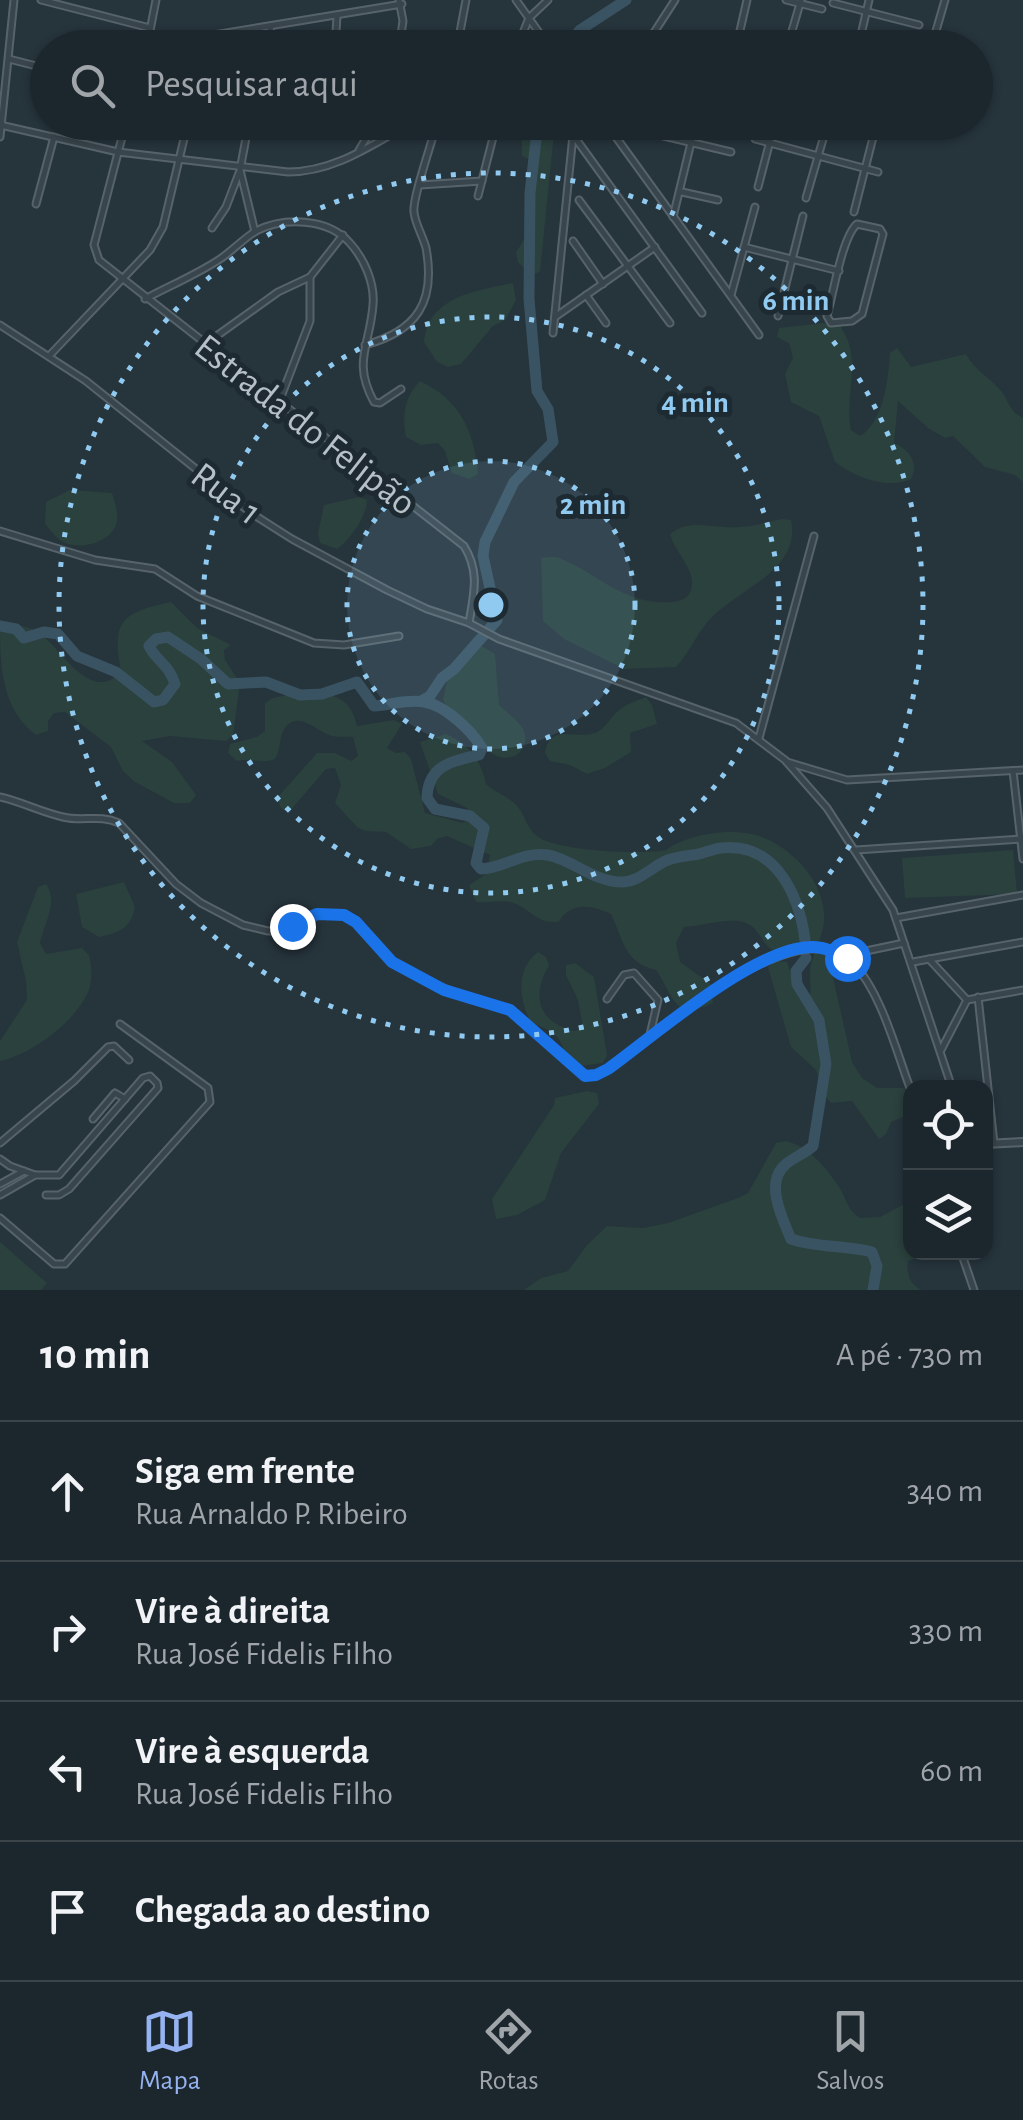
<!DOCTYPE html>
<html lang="pt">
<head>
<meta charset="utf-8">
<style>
  body { margin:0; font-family:"Alegreya Sans",sans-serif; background:#252f35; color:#f1f3f6 }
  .controls { position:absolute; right:30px; bottom:30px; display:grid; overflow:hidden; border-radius:20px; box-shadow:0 2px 8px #0004 }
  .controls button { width:90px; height:90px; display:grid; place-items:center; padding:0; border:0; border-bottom:2px solid #3a4449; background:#1c272d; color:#f1f3f6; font:50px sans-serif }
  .stop { position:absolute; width:30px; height:30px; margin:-22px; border:8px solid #1a73e8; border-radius:50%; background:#fff }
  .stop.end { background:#1a73e8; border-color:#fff; box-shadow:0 2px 10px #0008 }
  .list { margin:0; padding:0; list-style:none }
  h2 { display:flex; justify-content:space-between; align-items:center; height:130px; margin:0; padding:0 40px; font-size:42px }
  h2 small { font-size:32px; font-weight:400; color:#a0a5aa }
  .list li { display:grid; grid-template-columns:65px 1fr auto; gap:30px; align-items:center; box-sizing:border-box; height:140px; padding:0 40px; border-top:2px solid #3a4449 }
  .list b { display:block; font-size:38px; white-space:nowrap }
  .list p { margin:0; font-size:32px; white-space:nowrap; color:#a0a5aa }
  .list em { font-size:32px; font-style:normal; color:#a0a5aa }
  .icon { flex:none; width:55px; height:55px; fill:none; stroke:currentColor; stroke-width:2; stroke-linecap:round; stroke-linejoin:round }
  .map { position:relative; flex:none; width:1023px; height:1290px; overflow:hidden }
  .search { position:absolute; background:#1c272d; box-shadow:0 2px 8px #0004; left:30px; right:30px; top:30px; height:110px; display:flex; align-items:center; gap:25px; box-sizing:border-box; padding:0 35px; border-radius:55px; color:#a0a5aa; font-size:38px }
  .sheet { height:690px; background:#1c272d }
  nav { display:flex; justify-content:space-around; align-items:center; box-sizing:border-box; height:140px; border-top:2px solid #3a4449; background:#1c272d; font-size:28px; color:#a0a5aa }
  nav a { display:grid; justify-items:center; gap:5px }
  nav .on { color:#95b2f1 }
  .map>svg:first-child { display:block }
  .green { fill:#2b413d }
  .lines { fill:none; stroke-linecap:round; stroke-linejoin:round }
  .river { stroke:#3a5362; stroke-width:11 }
  .minor-casing { stroke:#57636a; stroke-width:9 }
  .tertiary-casing { stroke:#57636a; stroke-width:10 }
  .minor { stroke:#39454c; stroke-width:5 }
  .tertiary { stroke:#39454c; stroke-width:6 }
  .route { stroke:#1a73e8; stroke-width:12 }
  .ring { fill:none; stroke:#91caf0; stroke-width:5; stroke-dasharray:5 10 }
  .labels { text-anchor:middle; stroke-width:10; stroke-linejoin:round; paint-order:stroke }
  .street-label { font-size:38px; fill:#b5c0c7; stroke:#1e2a31 }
  .centre { fill:#91caf0; stroke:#1e2a31; stroke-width:5 }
  .ring-label { font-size:30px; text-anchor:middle; font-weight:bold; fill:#91caf0; stroke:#1e2a31; stroke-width:10; stroke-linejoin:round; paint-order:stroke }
</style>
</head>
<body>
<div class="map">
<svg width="1023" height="1290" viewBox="0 0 1023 1290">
  <rect width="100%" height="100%" fill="#26343c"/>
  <g class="green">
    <path d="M521,123H555L540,272L531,275L518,262L516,252C535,229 537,189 531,160L522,156Z"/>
    <path d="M513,283L516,300L505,320L493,326L461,364L448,367L437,362L424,342C428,297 475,291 513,283Z"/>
    <path d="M823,323L841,327C863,360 844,394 851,430L860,436C884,421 888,380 890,353L897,348L911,367L966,354C973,369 991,378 1002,392C1010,403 1009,411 1023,418V482L1015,475L985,467L953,436L945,438L928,428L898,401L894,443C910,450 919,463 911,479C888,490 854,477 835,462L819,416L791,402L785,374L793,358L789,343L777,337L779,328Z"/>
    <path d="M420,381C460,400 474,430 478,474L469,479L452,473L445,451L438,443L421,445L406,437C402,415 404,398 420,381Z"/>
    <path d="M70,490L112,493C115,503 120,517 115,527C107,544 79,550 63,542C56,538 51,531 45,524L46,502Z"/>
    <path d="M359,497L367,500C367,516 350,540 337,549L320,543L318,533L324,505Z"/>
    <path d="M782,519L791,520C801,569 743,587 713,616C698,630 691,651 676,667L624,669L564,639L543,621L541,558C550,557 556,556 564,560C603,577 624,605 672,602C683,601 692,596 692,584C693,567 674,551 670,534C690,517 718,530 741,527C755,526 768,522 782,519Z"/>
    <path d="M171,602L197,628L231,645L224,650L225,660L240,683L233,735L226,741L170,736L142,741L172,762L196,795L190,803H174L135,782L123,771L111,747L65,712L54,713L48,721V731L36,735C0,708 0,663 0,620C12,627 26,624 38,632C59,645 91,707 121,671C111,620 123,612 171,602Z"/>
    <path d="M475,642L495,654L499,705C506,711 517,720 522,727C532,744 518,762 500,757C478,750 455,719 443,700L449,671L473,654Z"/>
    <path d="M307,691C336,696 350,696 357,726L394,720L402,724L387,748L396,753L405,752L411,759L425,813L463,823L470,817L467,808L438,794L420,742L446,734C469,744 481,760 486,784C496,793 510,797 518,807C527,819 527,830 540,838C562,851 641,855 666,850C687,834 734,826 762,837C801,852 838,898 819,941C750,973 774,926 738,921C725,919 699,926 684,927L676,943L680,962L711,984L713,1003C673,1022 674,996 656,970C624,963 623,939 611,914C596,907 578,902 565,914C557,921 563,922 552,922C537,922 529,909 516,904C503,898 490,904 476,902L469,885L486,874L490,855L447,836L437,839L431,846L411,849L386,832L365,831L357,827L335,803L341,785L335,768L326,769L289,812L281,808L277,798L317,753H335L351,761L358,756L353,737C345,736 337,738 329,735C316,731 299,710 285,728C279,736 281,750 275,759C262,764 250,758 237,761L228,753L230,744L257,737L265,731V703L273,698Z"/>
    <path d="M646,697L652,705L657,724L630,733L631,752L605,768L587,774L570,765L550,761L545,753C550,722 575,740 595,733C605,729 610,718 618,711C626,704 636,701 646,697Z"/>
    <path d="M1013,850L1017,894L905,898L902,858Z"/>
    <path d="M124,882L135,907C131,928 119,933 99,937L82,927L76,894Z"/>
    <path d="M46,884C59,902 44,923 40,943L46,954L82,948L89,955C92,968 93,982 87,994C74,1023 30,1055 0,1061V1041L27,1000L26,981L17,942L38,887Z"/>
    <path d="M818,947L828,955L852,1062L862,1078L877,1088H904L910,1097V1114L891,1122L886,1134L879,1139L852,1101L831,1103L825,1096L816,1070L791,1047L768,967L776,961L787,962L799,998L806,1007C817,986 802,973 818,947Z"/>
    <path d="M538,952L546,957L549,966C536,986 534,1012 558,1025C563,1028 569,1029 574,1031L583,1028L578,1000L566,975V965L575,963L594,977L607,1055L603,1063L573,1067C564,1058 565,1047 558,1038C551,1028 539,1028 530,1021C519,997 515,970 538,952Z"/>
    <path d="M587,1091L597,1093L599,1104L561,1153L545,1200L517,1215L496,1219L492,1199L554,1105L555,1098Z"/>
    <path d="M786,1141C809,1147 824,1165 837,1184C847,1197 845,1208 860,1218L880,1217L910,1201V1252L933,1253L908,1261C906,1273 910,1284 921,1290H524L541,1278L568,1271L587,1245L607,1226L643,1228L668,1223L738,1198L748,1193L776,1143Z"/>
    <path d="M0,1242L47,1283L41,1290H0Z"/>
  </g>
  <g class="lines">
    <g class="river">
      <path d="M566,48L580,30L626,0"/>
      <path d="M0,626L16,629L24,638L44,632L58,634L77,656L116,672L154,702L163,700L175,684C169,664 156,661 149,646L156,639L168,637L201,659L228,684L266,682L300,695L322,694L357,682L374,706C390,705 409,699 424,702C445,705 472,731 482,748L479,755C452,761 428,765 427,798L435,809L470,816L484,828L476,863L481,869C505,868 522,851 548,855C573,860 593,881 620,882C639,883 652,866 668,860C678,856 688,856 699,854C706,852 714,849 721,848C775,842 799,894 805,940"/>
      <path d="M421,701L430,696L442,678L454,669L497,620L483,556L485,542L514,482L553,442L548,409L537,391L529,299L530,193L538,122"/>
      <path d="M806,958L796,971L797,984L819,1020L826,1064L813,1146C805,1153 795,1157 786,1164C764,1182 782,1218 791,1239C818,1248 845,1245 872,1252L877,1266L873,1290"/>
    </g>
    <defs>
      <g id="minor">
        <path d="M41,0L150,28"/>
        <path d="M516,0L550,48"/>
        <path d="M786,0L822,9"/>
        <path d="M833,3L919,25"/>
        <path d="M647,43L665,48"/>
        <path d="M147,46L402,4"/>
        <path d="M147,46L156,0"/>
        <path d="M206,48V37"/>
        <path d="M266,48L271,26"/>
        <path d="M335,48L337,16"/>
        <path d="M399,48L403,21L399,0"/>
        <path d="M457,48L466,0"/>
        <path d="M517,48L529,18L548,0"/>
        <path d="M644,48L675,0"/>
        <path d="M736,48L747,0"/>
        <path d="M787,48L801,0"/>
        <path d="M858,48L869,0"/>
        <path d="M931,48L945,0"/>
        <path d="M9,59L48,69"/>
        <path d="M126,122L94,245L99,260L464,546C480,572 474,593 469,623"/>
        <path d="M249,122L240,170L255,232"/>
        <path d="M605,122L759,335"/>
        <path d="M0,125L118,152L288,172C335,172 373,144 413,122"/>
        <path d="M626,127L731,152"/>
        <path d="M573,135L702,313"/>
        <path d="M0,137L14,0"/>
        <path d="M755,139L878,172"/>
        <path d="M359,150L376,122"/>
        <path d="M420,185L482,181"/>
        <path d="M758,187L775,122"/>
        <path d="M682,192L718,200"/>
        <path d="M478,196L497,122"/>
        <path d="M806,198L828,122"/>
        <path d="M579,200L670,323"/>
        <path d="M36,204L54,137"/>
        <path d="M854,212L877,122"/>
        <path d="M673,217L696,122"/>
        <path d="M857,224L880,229L883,234L862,314L852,321L831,323L827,316C833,295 842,237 857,224Z"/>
        <path d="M212,228L226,207L239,173"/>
        <path d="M573,241L603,284"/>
        <path d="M744,247L839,271"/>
        <path d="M586,295L606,323"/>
        <path d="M731,295L755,207"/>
        <path d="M145,299C169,286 196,275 220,259C232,251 243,239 256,231C284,217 327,218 349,242C364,258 375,283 373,305C370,345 352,362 374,402L380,403L401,389"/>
        <path d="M778,316L803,216"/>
        <path d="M555,317L655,247"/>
        <path d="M0,325L86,381L251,513L292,539L387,590L427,609L469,623L499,639L736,723L785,760L827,808L893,910L952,1088"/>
        <path d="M553,333L573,135L582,122"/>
        <path d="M204,345L278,292L310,277L343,235"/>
        <path d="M365,345C417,331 436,302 426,248C423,236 415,224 414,212C412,198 433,140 437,122"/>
        <path d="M50,355L150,250L163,227L188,122"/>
        <path d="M279,402L310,321V277"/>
        <path d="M0,531L95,560L155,569L197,596L314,643L344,645L399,636"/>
        <path d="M759,738L814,536"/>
        <path d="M787,762L847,780L1023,770"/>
        <path d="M1013,771L1023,859"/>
        <path d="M0,797C22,802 41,812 63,817C83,822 99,814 119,823L176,884L201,903L243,925L268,931H281L317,914L344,915L356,922L392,962L420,978L469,999L509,1010L585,1076L596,1075L608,1069C655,1035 798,906 853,963C881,992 896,1050 910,1088"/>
        <path d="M856,850L1023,839"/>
        <path d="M896,918L1023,895"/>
        <path d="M847,955L904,943"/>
        <path d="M929,959L967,1000"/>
        <path d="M913,962L1023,942"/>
        <path d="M978,997L994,1143"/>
        <path d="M607,999L624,975L634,973L658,1000L649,1039"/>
        <path d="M967,1000L1023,990"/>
        <path d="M941,1050L967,1000"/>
        <path d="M93,1119L115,1093L125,1099"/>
        <path d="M0,1143L74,1081L108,1047L114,1046L129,1060"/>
        <path d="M0,1159L10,1166L35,1175"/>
        <path d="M0,1184L24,1171"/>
        <path d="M0,1195L35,1175H59L143,1078L150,1076L157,1083L158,1088L69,1189L59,1195H46"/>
        <path d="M0,1218L54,1264H65L210,1102L208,1088L120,1024"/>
        <path d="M961,1252L974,1290"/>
      </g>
      <path id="tertiary" d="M986,1144L1023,1142"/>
    </defs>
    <use href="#minor" class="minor-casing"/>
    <use href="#tertiary" class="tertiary-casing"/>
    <use href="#minor" class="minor"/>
    <use href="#tertiary" class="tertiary"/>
  </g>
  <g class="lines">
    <path class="route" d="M292,926L317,914L344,915L356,922L392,962L444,990L510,1010L585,1076L596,1075L608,1069C655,1035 753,949 810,947C823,946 835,952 847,958"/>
  </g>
  <circle cx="491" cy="605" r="144" fill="#91caf0" fill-opacity=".12"/>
  <g class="ring">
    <circle cx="491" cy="605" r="144"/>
    <circle cx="491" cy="605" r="288"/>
    <circle cx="491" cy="605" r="432"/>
  </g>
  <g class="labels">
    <g class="street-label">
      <text transform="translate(306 424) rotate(38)" y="13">Estrada do Felipão</text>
      <text transform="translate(227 493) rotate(37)" y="13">Rua 1</text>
    </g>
  </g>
  <circle cx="491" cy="605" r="15" class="centre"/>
  <g class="ring-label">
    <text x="796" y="310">6 min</text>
    <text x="695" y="412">4 min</text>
    <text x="593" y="514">2 min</text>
  </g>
</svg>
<div class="controls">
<button><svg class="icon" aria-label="locate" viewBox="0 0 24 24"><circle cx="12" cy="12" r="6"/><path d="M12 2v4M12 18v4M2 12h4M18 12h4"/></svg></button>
<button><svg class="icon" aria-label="layers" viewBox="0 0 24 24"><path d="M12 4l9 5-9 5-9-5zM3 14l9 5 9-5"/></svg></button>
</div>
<div class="stop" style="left:847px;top:958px"></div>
<div class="stop end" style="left:292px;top:926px"></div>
<div class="search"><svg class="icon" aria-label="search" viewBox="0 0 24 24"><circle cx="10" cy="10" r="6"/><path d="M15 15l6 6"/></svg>Pesquisar aqui</div>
</div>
<section class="sheet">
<h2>10 min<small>A pé · 730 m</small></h2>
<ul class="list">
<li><svg class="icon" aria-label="ahead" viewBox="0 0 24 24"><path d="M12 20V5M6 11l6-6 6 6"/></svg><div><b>Siga em frente</b><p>Rua Arnaldo P. Ribeiro</p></div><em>340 m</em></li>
<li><svg class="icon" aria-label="right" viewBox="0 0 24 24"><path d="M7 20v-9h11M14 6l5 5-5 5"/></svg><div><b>Vire à direita</b><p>Rua José Fidelis Filho</p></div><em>330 m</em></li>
<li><svg class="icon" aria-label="left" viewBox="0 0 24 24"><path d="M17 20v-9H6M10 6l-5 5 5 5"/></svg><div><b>Vire à esquerda</b><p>Rua José Fidelis Filho</p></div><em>60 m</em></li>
<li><svg class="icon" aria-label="arrive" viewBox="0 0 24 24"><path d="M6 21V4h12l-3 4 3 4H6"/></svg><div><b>Chegada ao destino</b></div></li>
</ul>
</section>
<nav>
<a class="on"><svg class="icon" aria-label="map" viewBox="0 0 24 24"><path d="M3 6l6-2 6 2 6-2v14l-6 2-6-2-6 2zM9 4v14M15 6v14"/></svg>Mapa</a>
<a><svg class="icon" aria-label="directions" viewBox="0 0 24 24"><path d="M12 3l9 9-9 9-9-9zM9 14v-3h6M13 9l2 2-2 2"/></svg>Rotas</a>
<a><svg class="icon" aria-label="saved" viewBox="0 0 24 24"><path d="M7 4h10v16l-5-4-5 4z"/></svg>Salvos</a>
</nav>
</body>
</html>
